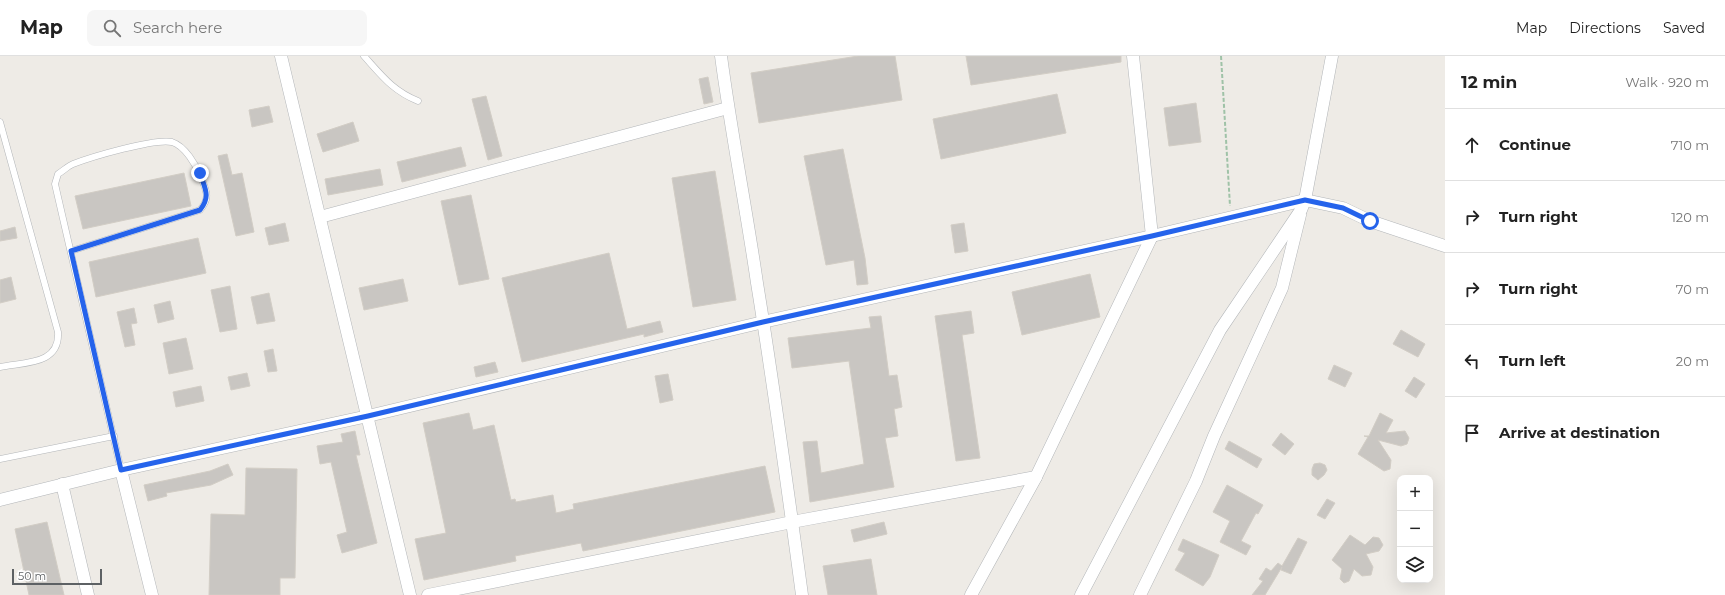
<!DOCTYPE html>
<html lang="en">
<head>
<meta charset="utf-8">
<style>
  body { margin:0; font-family:Montserrat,sans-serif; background:#f6f6f6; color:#222 }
  .controls { position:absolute; right:12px; bottom:12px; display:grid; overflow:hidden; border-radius:8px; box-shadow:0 4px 16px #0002 }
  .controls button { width:36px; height:36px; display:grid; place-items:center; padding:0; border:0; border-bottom:1px solid #e0e0e0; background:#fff; color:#222; font:20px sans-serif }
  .scale { position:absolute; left:12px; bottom:10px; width:90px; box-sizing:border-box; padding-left:4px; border:2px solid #5d6164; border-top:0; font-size:11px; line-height:14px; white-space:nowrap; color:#5d6164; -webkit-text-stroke:3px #fff; paint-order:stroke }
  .stop { position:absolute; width:12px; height:12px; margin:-9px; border:3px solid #2563eb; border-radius:50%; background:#fff }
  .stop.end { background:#2563eb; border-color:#fff; box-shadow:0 1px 4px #0008 }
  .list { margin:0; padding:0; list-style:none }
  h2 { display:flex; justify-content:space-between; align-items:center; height:52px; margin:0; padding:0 16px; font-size:17px }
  h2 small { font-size:13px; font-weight:400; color:#767676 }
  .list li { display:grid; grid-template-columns:26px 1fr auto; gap:12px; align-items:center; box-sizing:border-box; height:72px; padding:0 16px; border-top:1px solid #e0e0e0 }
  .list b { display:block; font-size:15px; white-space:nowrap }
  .list em { font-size:13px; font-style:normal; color:#767676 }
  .icon { flex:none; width:22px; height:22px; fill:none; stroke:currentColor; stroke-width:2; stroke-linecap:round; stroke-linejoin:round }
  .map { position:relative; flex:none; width:1445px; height:539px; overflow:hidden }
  header { display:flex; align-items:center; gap:24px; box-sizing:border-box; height:56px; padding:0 20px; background:#fff; border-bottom:1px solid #e0e0e0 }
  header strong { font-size:19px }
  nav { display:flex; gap:22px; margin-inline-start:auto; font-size:14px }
  .search { width:280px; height:36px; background:#f6f6f6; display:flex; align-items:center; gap:10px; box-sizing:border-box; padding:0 14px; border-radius:8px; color:#767676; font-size:15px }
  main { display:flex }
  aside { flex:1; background:#fff }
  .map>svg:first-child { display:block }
  .building { fill:#c9c6c2; stroke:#d2cdc5 }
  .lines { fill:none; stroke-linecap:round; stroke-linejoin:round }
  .service-casing { stroke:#b3b6b9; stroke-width:7 }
  .minor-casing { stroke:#b3b6b9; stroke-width:13 }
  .path { stroke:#9fc2a7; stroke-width:2; stroke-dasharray:4 2; stroke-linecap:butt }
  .service { stroke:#fff; stroke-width:6 }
  .minor { stroke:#fff; stroke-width:12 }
  .route { stroke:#2563eb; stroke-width:5 }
</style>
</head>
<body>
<header>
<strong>Map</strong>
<div class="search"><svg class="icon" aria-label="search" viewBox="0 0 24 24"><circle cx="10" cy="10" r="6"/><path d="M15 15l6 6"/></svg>Search here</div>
<nav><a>Map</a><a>Directions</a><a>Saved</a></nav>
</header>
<main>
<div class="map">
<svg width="1445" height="539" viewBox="0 0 1445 539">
  <rect width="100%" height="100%" fill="#eeebe6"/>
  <g class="building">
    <path d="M858,0H895L902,44L759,67L751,17Z"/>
    <path d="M966,0H1121V6L971,29Z"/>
    <path d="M708,21L713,46L704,48L699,23Z"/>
    <path d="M1057,38L1066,77L941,103L933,63Z"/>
    <path d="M486,40L502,100L488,104L472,43Z"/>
    <path d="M1196,47L1201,86L1169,90L1164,52Z"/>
    <path d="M269,50L273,66L252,71L249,54Z"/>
    <path d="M353,66L359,85L323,96L317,78Z"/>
    <path d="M461,91L466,110L402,126L397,106Z"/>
    <path d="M843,93L865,202L868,228L857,229L854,204L826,209L804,100Z"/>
    <path d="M227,98L232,119L242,117L254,176L236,180L218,100Z"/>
    <path d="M380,113L383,129L328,139L325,123Z"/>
    <path d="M715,115L736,244L693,251L672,122Z"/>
    <path d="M184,117L191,150L83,173L75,140Z"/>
    <path d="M471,139L489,223L459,229L441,145Z"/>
    <path d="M285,167L289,185L269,189L265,172Z"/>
    <path d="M964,167L968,195L955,197L951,169Z"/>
    <path d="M15,171L17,182L0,185V175Z"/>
    <path d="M198,182L206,217L96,241L89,206Z"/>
    <path d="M609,197L627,273L660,265L663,276L644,281V278L522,306L502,222Z"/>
    <path d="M1090,218L1100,261L1022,279L1012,236Z"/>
    <path d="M11,221L16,243L0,247V224Z"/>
    <path d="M403,223L408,245L364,254L359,232Z"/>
    <path d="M230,230L237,273L220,276L211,234Z"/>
    <path d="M269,237L275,265L257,268L251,241Z"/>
    <path d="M170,245L174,263L158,267L154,249Z"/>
    <path d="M134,252L137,267L131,268L135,289L125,291L117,256Z"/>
    <path d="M971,255L974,277L962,279L980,402L956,405L935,260Z"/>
    <path d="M881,260L889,320L897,319L902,351L894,353L898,380L885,382L894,431L810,446L803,386L817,385L821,417L864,408L849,305L792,312L788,282L871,272L869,261Z"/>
    <path d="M1401,274L1425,288L1418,301L1393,288Z"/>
    <path d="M186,282L193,313L169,318L163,287Z"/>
    <path d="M273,293L277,315L268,316L264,295Z"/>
    <path d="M495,306L498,316L476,321L474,311Z"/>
    <path d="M1334,309L1352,317L1345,331L1328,323Z"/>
    <path d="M247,317L250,330L231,334L228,321Z"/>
    <path d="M668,318L673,344L660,347L655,320Z"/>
    <path d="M1414,321L1425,328L1416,342L1405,335Z"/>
    <path d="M201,330L204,345L176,351L173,336Z"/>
    <path d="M469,357L473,374L494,369L511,444L515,443L516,446L553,439L556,457L574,453L573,448L765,410L775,456L583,495L581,487L515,500L516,505L424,524L415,483L446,477L423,367Z"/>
    <path d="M1380,357L1393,364L1386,377L1405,375L1409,382L1407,388L1401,390L1378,384L1391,404L1390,413L1384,415L1358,398L1368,381L1364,380H1369Z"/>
    <path d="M355,375L360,399H356L377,487L342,497L337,479L347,476L331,406L320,408L317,390L343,386L341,378Z"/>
    <path d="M1281,377L1294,388L1285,399L1272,389Z"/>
    <path d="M1229,385L1262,403L1257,412L1225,393Z"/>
    <path d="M1320,407L1325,409L1327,414L1324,419L1318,424L1312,419V413L1314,408Z"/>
    <path d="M228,408L233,419L211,429L166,437L167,440L148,445L144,429L210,415Z"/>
    <path d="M246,412L297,413L295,522H280V539H209L211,458L245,459Z"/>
    <path d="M1227,429L1263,449L1258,458L1256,457L1241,485L1251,490L1246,499L1220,486L1230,465L1213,456Z"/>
    <path d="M1327,443L1335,447L1325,463L1317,459Z"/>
    <path d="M47,466L64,539H29L15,473Z"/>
    <path d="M884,466L887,478L854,486L851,474Z"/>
    <path d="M1350,479L1365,489L1373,481L1379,482L1383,489L1379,495L1366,498L1373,511L1371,519L1362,520L1354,513L1349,525L1344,527L1340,523L1342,513L1332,504Z"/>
    <path d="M1298,482L1307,486L1291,518L1281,514L1282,511L1265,539H1252L1263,525L1259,523L1266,512L1271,515L1278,507L1282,510Z"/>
    <path d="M1183,483L1219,499L1210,521L1203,530L1175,514L1185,497L1178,494Z"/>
    <path d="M871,503L877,539H828L823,510Z"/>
  </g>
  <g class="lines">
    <defs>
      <g id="service">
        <path d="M364,0C382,20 393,35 418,45"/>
        <path d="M0,66L58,276C60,309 25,306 0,311"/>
        <path d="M71,195L200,154C211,141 206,135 201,121C196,109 185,90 172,86C155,82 91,101 73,108C68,110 63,115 58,118L55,128L121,414"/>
        <path d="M0,403L114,380"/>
      </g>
      <g id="minor">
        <path d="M281,0L410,539"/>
        <path d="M721,0C731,76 746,151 757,227C774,331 788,435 802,539"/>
        <path d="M320,161L728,52"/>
        <path d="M121,414L152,539"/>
        <path d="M62,428L88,539"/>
        <path d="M0,444L121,414L368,360L763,266L1152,180L1305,144L1343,152L1370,165L1445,190"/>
        <path d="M428,539L792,466L1036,421"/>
        <path d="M971,539L1036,421L1152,180L1133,0"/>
        <path d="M1081,539L1220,274L1301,154L1305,144L1332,0"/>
        <path d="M1140,539L1196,425L1214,380L1282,232L1300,159"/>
      </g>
    </defs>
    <use href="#service" class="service-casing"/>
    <use href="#minor" class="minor-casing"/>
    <path class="path" d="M1221,0L1230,150"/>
    <use href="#service" class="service"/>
    <use href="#minor" class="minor"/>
  </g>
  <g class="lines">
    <path class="route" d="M200,117C205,133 211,140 200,154L71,195L121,414L368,360L763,266L1152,180L1305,144L1343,152L1370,165"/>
  </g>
</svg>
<div class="controls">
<button>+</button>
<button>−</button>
<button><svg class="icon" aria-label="layers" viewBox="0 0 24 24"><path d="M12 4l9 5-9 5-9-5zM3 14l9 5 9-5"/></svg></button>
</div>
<div class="scale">50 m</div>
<div class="stop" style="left:1370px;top:165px"></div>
<div class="stop end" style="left:200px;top:117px"></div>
</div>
<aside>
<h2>12 min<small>Walk · 920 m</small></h2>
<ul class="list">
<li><svg class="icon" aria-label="ahead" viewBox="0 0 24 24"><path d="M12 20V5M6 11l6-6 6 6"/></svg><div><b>Continue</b></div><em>710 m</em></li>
<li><svg class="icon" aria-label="right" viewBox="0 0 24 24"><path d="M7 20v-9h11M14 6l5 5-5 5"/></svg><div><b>Turn right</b></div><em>120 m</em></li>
<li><svg class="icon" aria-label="right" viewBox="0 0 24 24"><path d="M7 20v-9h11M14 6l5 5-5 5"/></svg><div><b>Turn right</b></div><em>70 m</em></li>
<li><svg class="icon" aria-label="left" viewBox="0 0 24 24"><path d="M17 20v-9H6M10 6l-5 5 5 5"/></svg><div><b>Turn left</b></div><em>20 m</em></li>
<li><svg class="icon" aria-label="arrive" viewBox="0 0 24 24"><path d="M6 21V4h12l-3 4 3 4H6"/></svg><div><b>Arrive at destination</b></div></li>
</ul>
</aside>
</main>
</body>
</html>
